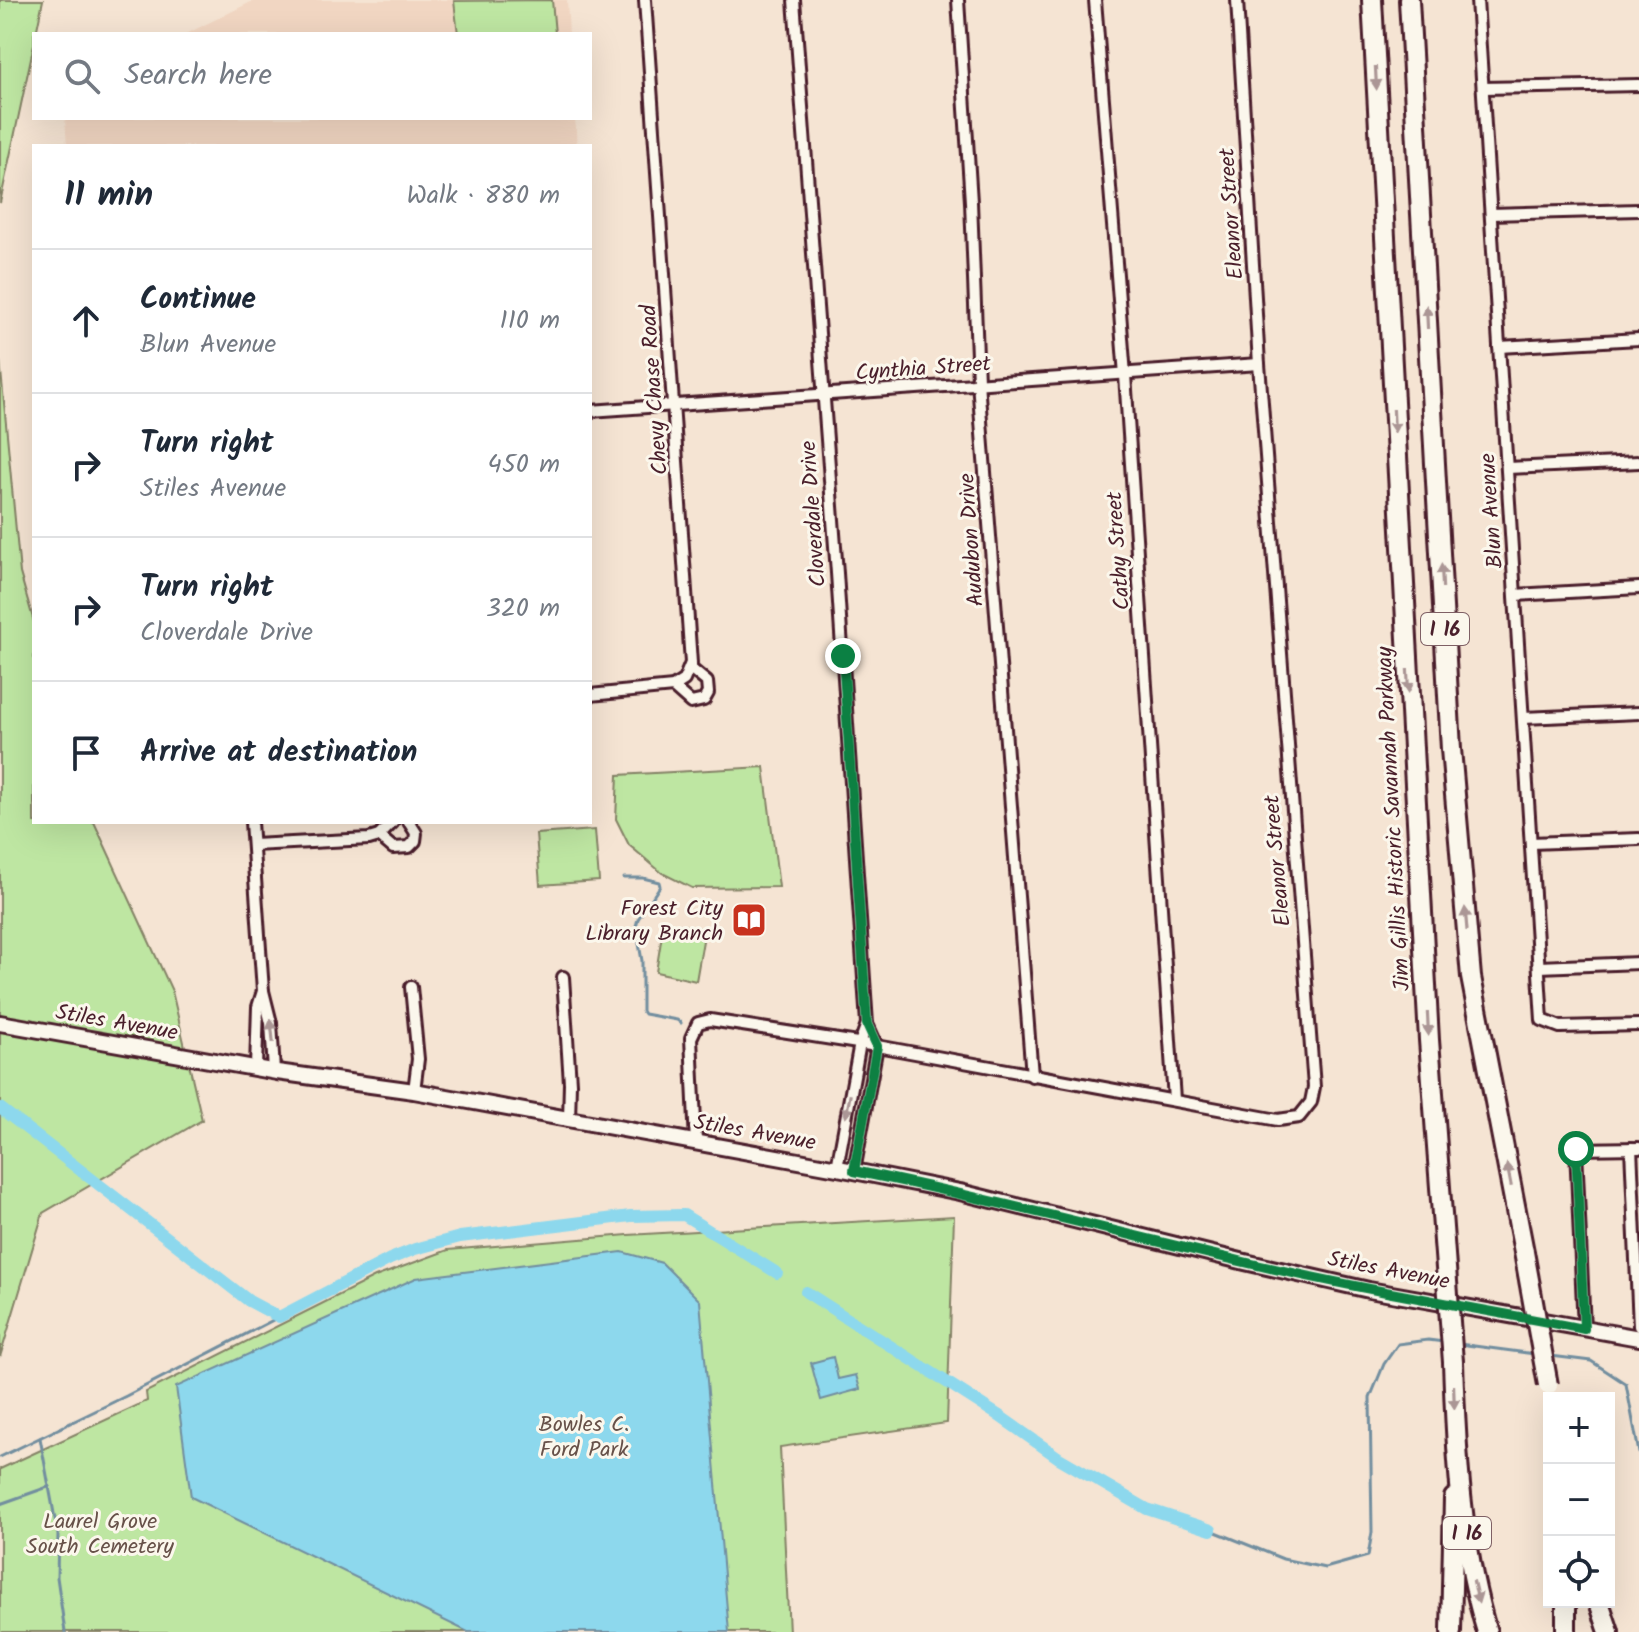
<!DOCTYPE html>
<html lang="en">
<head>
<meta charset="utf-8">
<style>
  body { margin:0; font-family:Kalam,sans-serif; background:#f2f2f3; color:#1f2937 }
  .controls { position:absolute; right:24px; bottom:24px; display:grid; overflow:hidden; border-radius:0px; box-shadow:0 8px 32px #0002 }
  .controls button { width:72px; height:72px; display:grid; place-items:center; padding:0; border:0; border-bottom:2px solid #e0e1e3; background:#fff; color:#1f2937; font:40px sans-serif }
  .stop { position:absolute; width:24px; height:24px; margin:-18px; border:6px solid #0b8043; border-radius:50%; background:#fff }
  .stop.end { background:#0b8043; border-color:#fff; box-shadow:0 2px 8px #0008 }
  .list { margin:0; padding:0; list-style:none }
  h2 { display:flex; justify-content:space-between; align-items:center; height:104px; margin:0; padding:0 32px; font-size:34px }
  h2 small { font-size:26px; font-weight:400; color:#747a83 }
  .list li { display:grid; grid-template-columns:52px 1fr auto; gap:24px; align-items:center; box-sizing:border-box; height:144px; padding:0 32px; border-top:2px solid #e0e1e3 }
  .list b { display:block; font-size:30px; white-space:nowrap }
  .list p { margin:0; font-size:26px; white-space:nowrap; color:#747a83 }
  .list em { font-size:26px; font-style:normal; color:#747a83 }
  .icon { flex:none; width:44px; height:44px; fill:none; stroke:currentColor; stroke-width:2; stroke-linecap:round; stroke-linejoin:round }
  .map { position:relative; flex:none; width:1639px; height:1632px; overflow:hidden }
  .search { position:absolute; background:#fff; box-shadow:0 8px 32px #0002; left:32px; top:32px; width:560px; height:88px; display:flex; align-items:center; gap:20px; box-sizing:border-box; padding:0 28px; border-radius:0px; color:#747a83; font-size:30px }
  .panel { position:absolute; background:#fff; box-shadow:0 8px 32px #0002; left:32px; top:144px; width:560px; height:680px; border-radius:0px }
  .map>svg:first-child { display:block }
  .built { fill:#f1d6c2 }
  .green { fill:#bee6a2; stroke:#848266; stroke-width:2 }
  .water { fill:#8dd8ed; stroke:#728e9f; stroke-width:2 }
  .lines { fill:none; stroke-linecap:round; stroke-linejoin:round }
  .stream { stroke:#728e9f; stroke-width:3 }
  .canal { stroke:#8dd8ed; stroke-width:12 }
  .street-casing { stroke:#4a1f2b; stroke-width:16 }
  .secondary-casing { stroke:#4a1f2b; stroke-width:20 }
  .highway-casing { stroke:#4a1f2b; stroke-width:24 }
  .street { stroke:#fbf7ec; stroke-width:10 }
  .secondary { stroke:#fbf7ec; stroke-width:14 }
  .highway { stroke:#fbf7ec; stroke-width:18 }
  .highway-bridge-casing { stroke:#4a1f2b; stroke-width:24; stroke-linecap:butt }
  .highway-bridge { stroke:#fbf7ec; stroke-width:18 }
  .oneway { fill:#ab9695 }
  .route { stroke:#0b8043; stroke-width:10 }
  .labels { text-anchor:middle; stroke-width:6; stroke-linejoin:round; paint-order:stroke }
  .shield { fill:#fbf7ec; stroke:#7f6065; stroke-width:2 }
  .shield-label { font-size:20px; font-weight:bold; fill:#4a1f2b }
  .street-label { font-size:22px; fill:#4a1f2b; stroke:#fbf7ec }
  .poi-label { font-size:22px; fill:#4a1f2b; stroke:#fbf7ec; text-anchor:end }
  .park-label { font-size:22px; fill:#675149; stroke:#fbf7ec }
</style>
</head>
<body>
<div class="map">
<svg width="1639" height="1632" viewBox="0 0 1639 1632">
  <rect width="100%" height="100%" fill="#f5e4d3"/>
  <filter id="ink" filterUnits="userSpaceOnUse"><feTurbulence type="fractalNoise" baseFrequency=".0125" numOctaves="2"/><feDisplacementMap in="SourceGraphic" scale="16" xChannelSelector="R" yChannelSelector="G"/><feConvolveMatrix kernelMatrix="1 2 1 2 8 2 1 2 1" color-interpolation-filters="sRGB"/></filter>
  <g filter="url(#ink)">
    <g class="built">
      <path d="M255,0H567L569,34H186Z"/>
      <path d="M65,118H575L577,146H67Z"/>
    </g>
    <g class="green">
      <path d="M0,0H43L36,34H34V44L0,203Z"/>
      <path d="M552,0L555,34H458L454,1Z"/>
      <path d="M0,360L20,573L34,622V822H94L172,991L202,1120L43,1213L0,1357Z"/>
      <path d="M764,767L779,887L692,888L662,873L629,845L616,819L618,775Z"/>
      <path d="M595,830L599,881L540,885L536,834Z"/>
      <path d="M664,922L705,929L696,981L656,972Z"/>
      <path d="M954,1216L947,1423L780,1447L789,1632H0V1469L147,1401L146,1392L375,1277L448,1250L628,1235Z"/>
    </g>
    <g class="water">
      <path d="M622,1252L662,1263L700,1301L729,1632H468L191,1497L176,1387L416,1278Z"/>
      <path d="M833,1357L838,1379L856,1375L860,1389L821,1400L811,1363Z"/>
    </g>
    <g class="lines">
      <g class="stream">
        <path d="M624,878H643L659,882L660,886L638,919L636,926L642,961V1011L644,1014L677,1020L681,1023"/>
        <path d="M1459,1344L1535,1354"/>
        <path d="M1551,1356L1591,1361L1626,1384L1639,1453"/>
        <path d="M40,1438L58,1535L57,1577L65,1632"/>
        <path d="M0,1457L126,1396L279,1317"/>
        <path d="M0,1504L48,1487"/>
        <path d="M1211,1530L1283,1559L1325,1568L1368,1556L1372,1532L1370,1398L1384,1364L1398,1344L1428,1340L1444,1342"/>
      </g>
      <g class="canal">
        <path d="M0,1108L249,1301L279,1317L390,1259L415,1249L460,1237L631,1216L684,1215L777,1273"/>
        <path d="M806,1292L998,1415L1059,1458L1147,1509L1211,1530"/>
      </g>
      <defs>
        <g id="street">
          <path d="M794,0L837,573L867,1024L877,1046L854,1171"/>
          <path d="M958,0L971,202L978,382L1032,1076"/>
          <path d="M1095,0L1125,375L1174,1100"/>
          <path d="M1477,0L1542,1020L1560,1027L1639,1025"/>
          <path d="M1483,88L1639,85"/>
          <path d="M1491,214L1639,210"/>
          <path d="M1499,347L1639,339"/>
          <path d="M590,411L1259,364"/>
          <path d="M1507,468L1639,462"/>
          <path d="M1515,595L1639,588"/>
          <path d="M673,687L691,703L704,700L708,693L707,682L690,668"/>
          <path d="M590,695L673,687L684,680L691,663L645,0"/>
          <path d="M1523,718L1639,713"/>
          <path d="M251,822L263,991L271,1023L274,1071"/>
          <path d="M379,836L393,848L409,847L415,841L416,833L409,822"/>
          <path d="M1531,843L1639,839"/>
          <path d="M253,845L369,839L379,836L393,822"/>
          <path d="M1539,967L1639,963"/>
          <path d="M563,977L570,1083L569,1120"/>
          <path d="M411,987L418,1059L414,1091"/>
          <path d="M256,1067L258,1007L263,991"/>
          <path d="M696,1143L691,1038L698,1023L710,1020L877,1046L1278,1120L1299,1117L1311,1102L1314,1087L1259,364L1237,0"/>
          <path d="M1631,1148L1639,1326"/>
          <path d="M837,1168L860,1043L867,1024"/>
          <path d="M1584,1329L1576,1149L1639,1148"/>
        </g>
        <path id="secondary" d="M0,1023L277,1072L414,1091L854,1171L960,1192L1245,1262L1369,1290L1639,1338"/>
        <g id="highway">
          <path d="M1372,0L1429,1040L1444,1241"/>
          <path d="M1409,0L1451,749L1471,977L1524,1252"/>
          <path d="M1453,1362C1456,1452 1461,1546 1487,1632"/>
          <path d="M1599,1602L1609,1632"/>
          <path d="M1451,1632L1454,1498"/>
          <path d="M1566,1632V1602"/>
        </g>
      </defs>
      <use href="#street" class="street-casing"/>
      <use href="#secondary" class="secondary-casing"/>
      <use href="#highway" class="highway-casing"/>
      <use href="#street" class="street"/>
      <use href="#secondary" class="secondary"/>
      <use href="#highway" class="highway"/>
      <defs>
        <g id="highway-bridge">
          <path d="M1444,1241L1453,1362"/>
          <path d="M1524,1252L1548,1385"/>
        </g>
      </defs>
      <use href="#highway-bridge" class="highway-bridge-casing"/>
      <use href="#highway-bridge" class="highway-bridge"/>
    </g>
    <defs><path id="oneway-solid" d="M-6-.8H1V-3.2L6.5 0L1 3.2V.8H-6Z" transform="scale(2)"/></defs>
    <g class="oneway">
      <use href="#oneway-solid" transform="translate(1376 78) rotate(87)"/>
      <use href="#oneway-solid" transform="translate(1427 317) rotate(-93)"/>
      <use href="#oneway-solid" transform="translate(1394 421) rotate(87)"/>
      <use href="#oneway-solid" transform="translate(1442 576) rotate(-93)"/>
      <use href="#oneway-solid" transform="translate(1408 681) rotate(87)"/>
      <use href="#oneway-solid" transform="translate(1466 919) rotate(-95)"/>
      <use href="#oneway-solid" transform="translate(1428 1024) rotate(87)"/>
      <use href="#oneway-solid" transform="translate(272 1031) rotate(-96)"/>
      <use href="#oneway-solid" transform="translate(848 1106) rotate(101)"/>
      <use href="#oneway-solid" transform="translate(1509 1175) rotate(-101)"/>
      <use href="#oneway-solid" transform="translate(1454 1397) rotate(88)"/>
      <use href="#oneway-solid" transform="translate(1476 1592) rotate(77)"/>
    </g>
  </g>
  <g class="lines" filter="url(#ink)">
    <path class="route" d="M843,656L867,1024L877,1046L854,1171C985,1197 1114,1232 1244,1262C1357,1289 1471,1307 1584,1329L1576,1149"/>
  </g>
  <defs>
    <symbol id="library-square" viewBox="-11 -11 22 22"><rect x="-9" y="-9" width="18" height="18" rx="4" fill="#c8321e" stroke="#fbf7ec"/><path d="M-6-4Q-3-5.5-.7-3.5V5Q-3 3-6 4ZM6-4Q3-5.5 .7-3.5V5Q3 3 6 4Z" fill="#fff"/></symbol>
  </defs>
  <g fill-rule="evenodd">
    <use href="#library-square" x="729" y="900" width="40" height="40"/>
  </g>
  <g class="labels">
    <g class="shield">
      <rect x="1421" y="613" width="48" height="32" rx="6"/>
      <rect x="1443" y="1517" width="48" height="32" rx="6"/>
    </g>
    <g class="shield-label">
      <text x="1445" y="636">I 16</text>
      <text x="1467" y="1540">I 16</text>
    </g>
    <g class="street-label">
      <text transform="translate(1230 214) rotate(-94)" y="8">Eleanor Street</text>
      <text transform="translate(923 367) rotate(-4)" y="8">Cynthia Street</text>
      <text transform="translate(653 390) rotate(-94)" y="8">Chevy Chase Road</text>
      <text transform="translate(1490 511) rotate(-94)" y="8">Blun Avenue</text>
      <text transform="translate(812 514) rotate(-94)" y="8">Cloverdale Drive</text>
      <text transform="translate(970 540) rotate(-94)" y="8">Audubon Drive</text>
      <text transform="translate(1117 551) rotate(-94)" y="8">Cathy Street</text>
      <text transform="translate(1392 819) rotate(-93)" y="8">Jim Gillis Historic Savannah Parkway</text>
      <text transform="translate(1276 861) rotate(-95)" y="8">Eleanor Street</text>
      <text transform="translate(117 1021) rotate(10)" y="8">Stiles Avenue</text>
      <text transform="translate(755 1131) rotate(10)" y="8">Stiles Avenue</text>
      <text transform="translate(1389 1269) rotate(11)" y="8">Stiles Avenue</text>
    </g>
    <g class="poi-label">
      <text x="723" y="915">Forest City<tspan x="723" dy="25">Library Branch</tspan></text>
    </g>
    <g class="park-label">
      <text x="584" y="1431">Bowles C.<tspan x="584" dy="25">Ford Park</tspan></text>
      <text x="100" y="1528">Laurel Grove<tspan x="100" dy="25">South Cemetery</tspan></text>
    </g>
  </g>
</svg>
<div class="controls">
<button>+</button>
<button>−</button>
<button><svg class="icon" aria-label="locate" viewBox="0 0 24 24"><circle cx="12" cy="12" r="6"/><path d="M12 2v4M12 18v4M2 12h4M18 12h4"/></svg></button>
</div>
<div class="stop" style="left:1576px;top:1149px"></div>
<div class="stop end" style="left:843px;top:656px"></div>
<div class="search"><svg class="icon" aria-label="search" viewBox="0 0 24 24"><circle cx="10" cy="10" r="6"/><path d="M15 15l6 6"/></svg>Search here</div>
<section class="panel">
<h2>11 min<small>Walk · 880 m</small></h2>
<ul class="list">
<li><svg class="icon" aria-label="ahead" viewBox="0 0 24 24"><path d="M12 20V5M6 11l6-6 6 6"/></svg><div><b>Continue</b><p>Blun Avenue</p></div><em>110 m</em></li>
<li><svg class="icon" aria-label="right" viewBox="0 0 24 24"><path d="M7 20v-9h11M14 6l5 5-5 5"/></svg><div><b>Turn right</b><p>Stiles Avenue</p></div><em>450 m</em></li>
<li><svg class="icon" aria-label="right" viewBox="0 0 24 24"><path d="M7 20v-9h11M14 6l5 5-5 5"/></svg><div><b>Turn right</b><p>Cloverdale Drive</p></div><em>320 m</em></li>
<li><svg class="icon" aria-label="arrive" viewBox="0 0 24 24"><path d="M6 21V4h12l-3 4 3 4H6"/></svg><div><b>Arrive at destination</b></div></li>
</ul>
</section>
</div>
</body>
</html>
